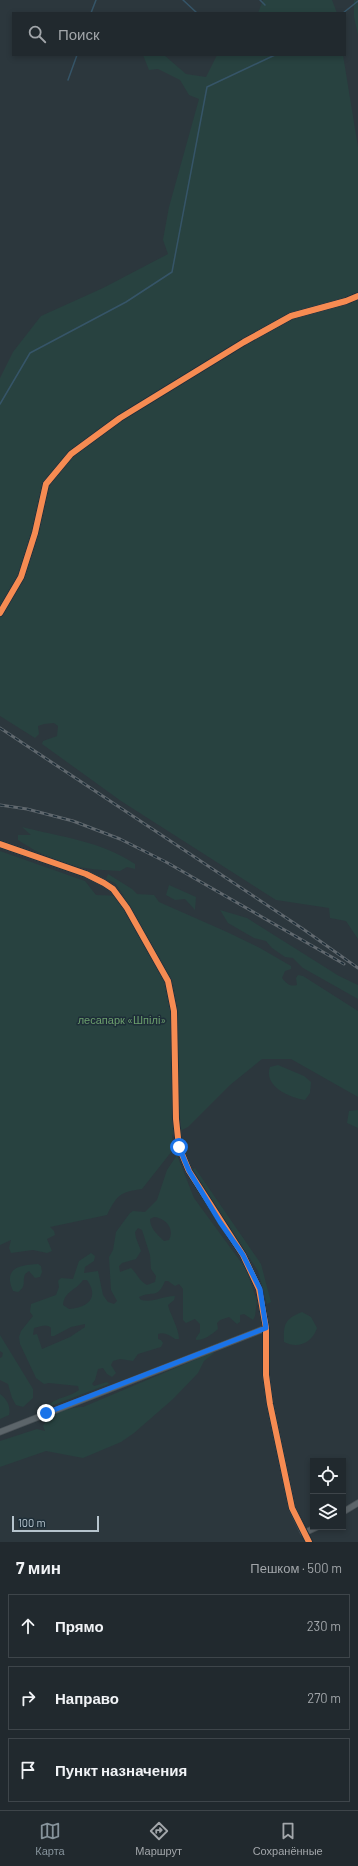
<!DOCTYPE html>
<html lang="ru">
<head>
<meta charset="utf-8">
<style>
  body { margin:0; font-family:Barlow,sans-serif; background:#2d353a; color:#f1f3f6 }
  .controls { position:absolute; right:12px; bottom:12px; display:grid; overflow:hidden; border-radius:0px; box-shadow:0 2px 6px #0003 }
  .controls button { width:36px; height:36px; display:grid; place-items:center; padding:0; border:0; border-bottom:1px solid #3e454a; background:#21292e; color:#f1f3f6; font:20px sans-serif }
  .scale { position:absolute; left:12px; bottom:10px; width:87px; box-sizing:border-box; padding-left:4px; border:2px solid #b6c4cd; border-top:0; font-size:11px; line-height:14px; white-space:nowrap; color:#b6c4cd; -webkit-text-stroke:3px #1e2e38; paint-order:stroke }
  .stop { position:absolute; width:12px; height:12px; margin:-9px; border:3px solid #1a73e8; border-radius:50%; background:#fff }
  .stop.end { background:#1a73e8; border-color:#fff; box-shadow:0 1px 4px #0008 }
  .list { margin:0; padding:0; list-style:none }
  h2 { display:flex; justify-content:space-between; align-items:center; height:52px; margin:0; padding:0 16px; font-size:17px }
  h2 small { font-size:13px; font-weight:400; color:#a2a6aa }
  .list li { display:grid; grid-template-columns:26px 1fr auto; gap:12px; align-items:center; box-sizing:border-box; height:64px; margin:0 8px 8px; padding:0 8px; border:1px solid #3e454a; border-radius:0px }
  .list b { display:block; font-size:15px; white-space:nowrap }
  .list em { font-size:13px; font-style:normal; color:#a2a6aa }
  .icon { flex:none; width:22px; height:22px; fill:none; stroke:currentColor; stroke-width:2; stroke-linecap:round; stroke-linejoin:round }
  .map { position:relative; flex:none; width:358px; height:1542px; overflow:hidden }
  .search { position:absolute; background:#21292e; box-shadow:0 2px 6px #0003; left:12px; right:12px; top:12px; height:44px; display:flex; align-items:center; gap:10px; box-sizing:border-box; padding:0 14px; border-radius:0px; color:#a2a6aa; font-size:15px }
  .sheet { height:268px; background:#21292e }
  nav { display:flex; justify-content:space-around; align-items:center; box-sizing:border-box; height:56px; border-top:1px solid #3e454a; background:#21292e; font-size:11px; color:#a2a6aa }
  nav a { display:grid; justify-items:center; gap:2px }
  nav .on { color:#86939b }
  .map>svg:first-child { display:block }
  .green { fill:#284240; fill-rule:evenodd }
  .lines { fill:none; stroke-linecap:round; stroke-linejoin:round }
  .stream { stroke:#365568; stroke-width:1.5 }
  .minor-casing { stroke:#4a5257; stroke-width:7 }
  .tertiary-casing { stroke:#4a5257; stroke-width:8 }
  .minor { stroke:#5c656a; stroke-width:5.5 }
  .tertiary { stroke:#5c656a; stroke-width:7 }
  .rail-casing { stroke:#60686e; stroke-width:3 }
  .rail { stroke:#1e2e38; stroke-width:1.5; stroke-dasharray:4.5; stroke-linecap:butt }
  .cycleway-casing { stroke:#1e2e38; stroke-width:8 }
  .cycleway { stroke:#f68b52; stroke-width:6 }
  .route { stroke:#1a73e8; stroke-width:5 }
  .labels { text-anchor:middle; stroke-width:3; stroke-linejoin:round; paint-order:stroke }
  .park-label { font-size:11px; fill:#6c9f6d; stroke:#1e2e38 }
</style>
</head>
<body>
<div class="map">
<svg width="358" height="1542" viewBox="0 0 358 1542">
  <rect width="100%" height="100%" fill="#2c373d"/>
  <g class="green">
    <path d="M263,0H332L337,13H258Z"/>
    <path d="M354,0H358V35L354,17Z"/>
    <path d="M143,55H164L186,74L206,77L217,55H343L358,147V939L346,921L330,918L329,908L276,900L121,801L42,744L43,741L57,736L58,726L54,723L44,724L38,726L39,734L35,738L0,716V378L13,352L41,316L103,288L168,254L163,240L169,207L199,99L189,95L180,80L158,69L149,70Z"/>
    <path d="M22,827C61,837 101,841 135,864V869L127,867L120,871C108,870 97,870 85,868C63,866 36,852 18,840V835H31Z"/>
    <path d="M0,851L85,881L96,895L124,896L115,883L106,879L108,874L132,889L137,894L154,895L159,902L227,932L260,948L291,966V969L285,971L282,978C287,984 290,987 297,985L296,978L298,975L303,976L358,1011V1097L291,1059H262L230,1085L188,1127L172,1135V1151L142,1189C120,1192 117,1195 107,1215L50,1227L54,1231L55,1235L47,1239L52,1251L47,1253L33,1250L11,1253L9,1248L11,1240L0,1245Z"/>
    <path d="M169,885L196,897L195,910L185,899L175,900L166,895Z"/>
    <path d="M220,910L247,918L339,976L358,985V999L303,968L293,958L285,957L272,948L266,941L254,938L228,923Z"/>
    <path d="M278,1065L304,1076L311,1082L310,1093L305,1100C290,1098 263,1086 270,1067Z"/>
    <path d="M358,1110V1128L347,1123L349,1111Z"/>
    <path d="M177,1155L194,1198L246,1269L257,1301L255,1316L253,1320L244,1314L240,1315V1322L237,1324L229,1317L220,1320L217,1323L218,1329C211,1335 205,1340 196,1340V1338L200,1332V1324L195,1319L186,1323L183,1320V1289L179,1284L175,1286L168,1281H165C157,1300 153,1290 139,1297L141,1300C153,1303 163,1296 175,1296L174,1300L168,1305C170,1314 179,1329 179,1339H175C169,1335 165,1332 158,1334V1339L161,1340L163,1343L161,1347L138,1354L133,1361L120,1359L113,1361L111,1365L116,1373L112,1377L107,1374L103,1368L98,1369L95,1380L92,1384L94,1386L107,1382L109,1384L51,1406L49,1405C57,1397 70,1397 79,1390L78,1386L49,1383L44,1384L36,1378L20,1344L19,1337L21,1331L33,1316L30,1312L31,1304L56,1295L59,1287L58,1281L61,1278L73,1279L79,1261L91,1253L95,1256L94,1261L85,1267L84,1273L98,1271L103,1295L108,1302L114,1304L117,1301L111,1290L109,1257L113,1250L116,1232L130,1213L133,1211L145,1212L157,1200L167,1170ZM154,1217C166,1218 175,1229 169,1240L164,1241C158,1235 150,1229 150,1219ZM138,1228L142,1230L150,1255L151,1269L156,1276L155,1282L147,1285C139,1281 137,1273 131,1268L120,1272L119,1266L122,1263L136,1259L141,1251L136,1238L135,1232ZM83,1280H87C100,1298 87,1308 69,1309L63,1305C64,1291 77,1290 83,1280ZM85,1324V1327L70,1337L42,1349L37,1334L33,1335L34,1328C40,1327 46,1323 51,1328V1336H54L71,1327Z"/>
    <path d="M195,1168L261,1264L271,1302L267,1304L258,1271L192,1170Z"/>
    <path d="M38,1264L41,1266L42,1272L40,1277L35,1278L29,1271L25,1274C22,1282 27,1286 18,1292L13,1291C3,1268 19,1265 38,1264Z"/>
    <path d="M302,1312L311,1317L317,1328C312,1343 298,1349 284,1342C283,1324 285,1319 302,1312Z"/>
    <path d="M0,1335L33,1389V1398L23,1407L16,1405L12,1398L8,1384L0,1380V1358L2,1357L3,1353L0,1351Z"/>
    <path d="M211,1353H214L204,1361L198,1373L173,1399L134,1433L121,1442L83,1458L46,1451L0,1467V1441L37,1429L45,1431L43,1426C49,1414 70,1407 83,1407Z"/>
    <path d="M0,1394C7,1399 11,1407 9,1415L0,1419Z"/>
  </g>
  <g class="lines">
    <g class="stream">
      <path d="M183,0L197,13"/>
      <path d="M260,0L265,5"/>
      <path d="M91,13L96,0"/>
      <path d="M343,13L358,1"/>
      <path d="M68,80L77,55"/>
      <path d="M0,404L30,353L126,302L172,272L207,87L275,55"/>
    </g>
    <defs>
      <g id="minor">
        <path d="M0,1432L266,1328"/>
        <path d="M343,1512L358,1503"/>
        <path d="M309,1542L304,1533L317,1527"/>
      </g>
      <g id="tertiary">
        <path d="M0,613L21,577L35,533L46,484L71,454L120,418L244,342L291,316L346,301L358,296"/>
        <path d="M0,844L86,874L104,883L113,889L127,908L168,981L174,1011L176,1119L179,1147L189,1171L243,1255L259,1289L266,1328V1375L270,1404L292,1508L304,1533"/>
      </g>
    </defs>
    <use href="#minor" class="minor-casing"/>
    <use href="#tertiary" class="tertiary-casing"/>
    <use href="#minor" class="minor"/>
    <use href="#tertiary" class="tertiary"/>
    <defs>
      <g id="rail">
        <path d="M0,728L303,929L358,968"/>
        <path d="M0,805L27,809L73,821L120,839L166,862L344,964"/>
      </g>
    </defs>
    <use href="#rail" class="rail-casing"/>
    <use href="#rail" class="rail"/>
    <defs>
      <g id="cycleway">
        <path d="M0,613L21,577L35,533L46,484L71,454L120,418L244,342L291,316L346,301L358,296"/>
        <path d="M0,844L86,874L104,883L113,889L127,908L168,981L174,1011L176,1119L179,1147L189,1171L243,1255L259,1289L266,1328V1375L270,1404L292,1508L309,1542"/>
      </g>
    </defs>
    <use href="#cycleway" class="cycleway-casing"/>
    <use href="#cycleway" class="cycleway"/>
  </g>
  <g class="lines">
    <path class="route" d="M46,1413L266,1328L260,1289L243,1255L220,1222L189,1171L179,1147"/>
  </g>
  <g class="labels">
    <g class="park-label">
      <text x="122" y="1024">лесапарк «Шпілі»</text>
    </g>
  </g>
</svg>
<div class="controls">
<button><svg class="icon" aria-label="locate" viewBox="0 0 24 24"><circle cx="12" cy="12" r="6"/><path d="M12 2v4M12 18v4M2 12h4M18 12h4"/></svg></button>
<button><svg class="icon" aria-label="layers" viewBox="0 0 24 24"><path d="M12 4l9 5-9 5-9-5zM3 14l9 5 9-5"/></svg></button>
</div>
<div class="scale">100 m</div>
<div class="stop" style="left:179px;top:1147px"></div>
<div class="stop end" style="left:46px;top:1413px"></div>
<div class="search"><svg class="icon" aria-label="search" viewBox="0 0 24 24"><circle cx="10" cy="10" r="6"/><path d="M15 15l6 6"/></svg>Поиск</div>
</div>
<section class="sheet">
<h2>7 мин<small>Пешком · 500 m</small></h2>
<ul class="list">
<li><svg class="icon" aria-label="ahead" viewBox="0 0 24 24"><path d="M12 20V5M6 11l6-6 6 6"/></svg><div><b>Прямо</b></div><em>230 m</em></li>
<li><svg class="icon" aria-label="right" viewBox="0 0 24 24"><path d="M7 20v-9h11M14 6l5 5-5 5"/></svg><div><b>Направо</b></div><em>270 m</em></li>
<li><svg class="icon" aria-label="arrive" viewBox="0 0 24 24"><path d="M6 21V4h12l-3 4 3 4H6"/></svg><div><b>Пункт назначения</b></div></li>
</ul>
</section>
<nav>
<a class="on"><svg class="icon" aria-label="map" viewBox="0 0 24 24"><path d="M3 6l6-2 6 2 6-2v14l-6 2-6-2-6 2zM9 4v14M15 6v14"/></svg>Карта</a>
<a><svg class="icon" aria-label="directions" viewBox="0 0 24 24"><path d="M12 3l9 9-9 9-9-9zM9 14v-3h6M13 9l2 2-2 2"/></svg>Маршрут</a>
<a><svg class="icon" aria-label="saved" viewBox="0 0 24 24"><path d="M7 4h10v16l-5-4-5 4z"/></svg>Сохранённые</a>
</nav>
</body>
</html>
